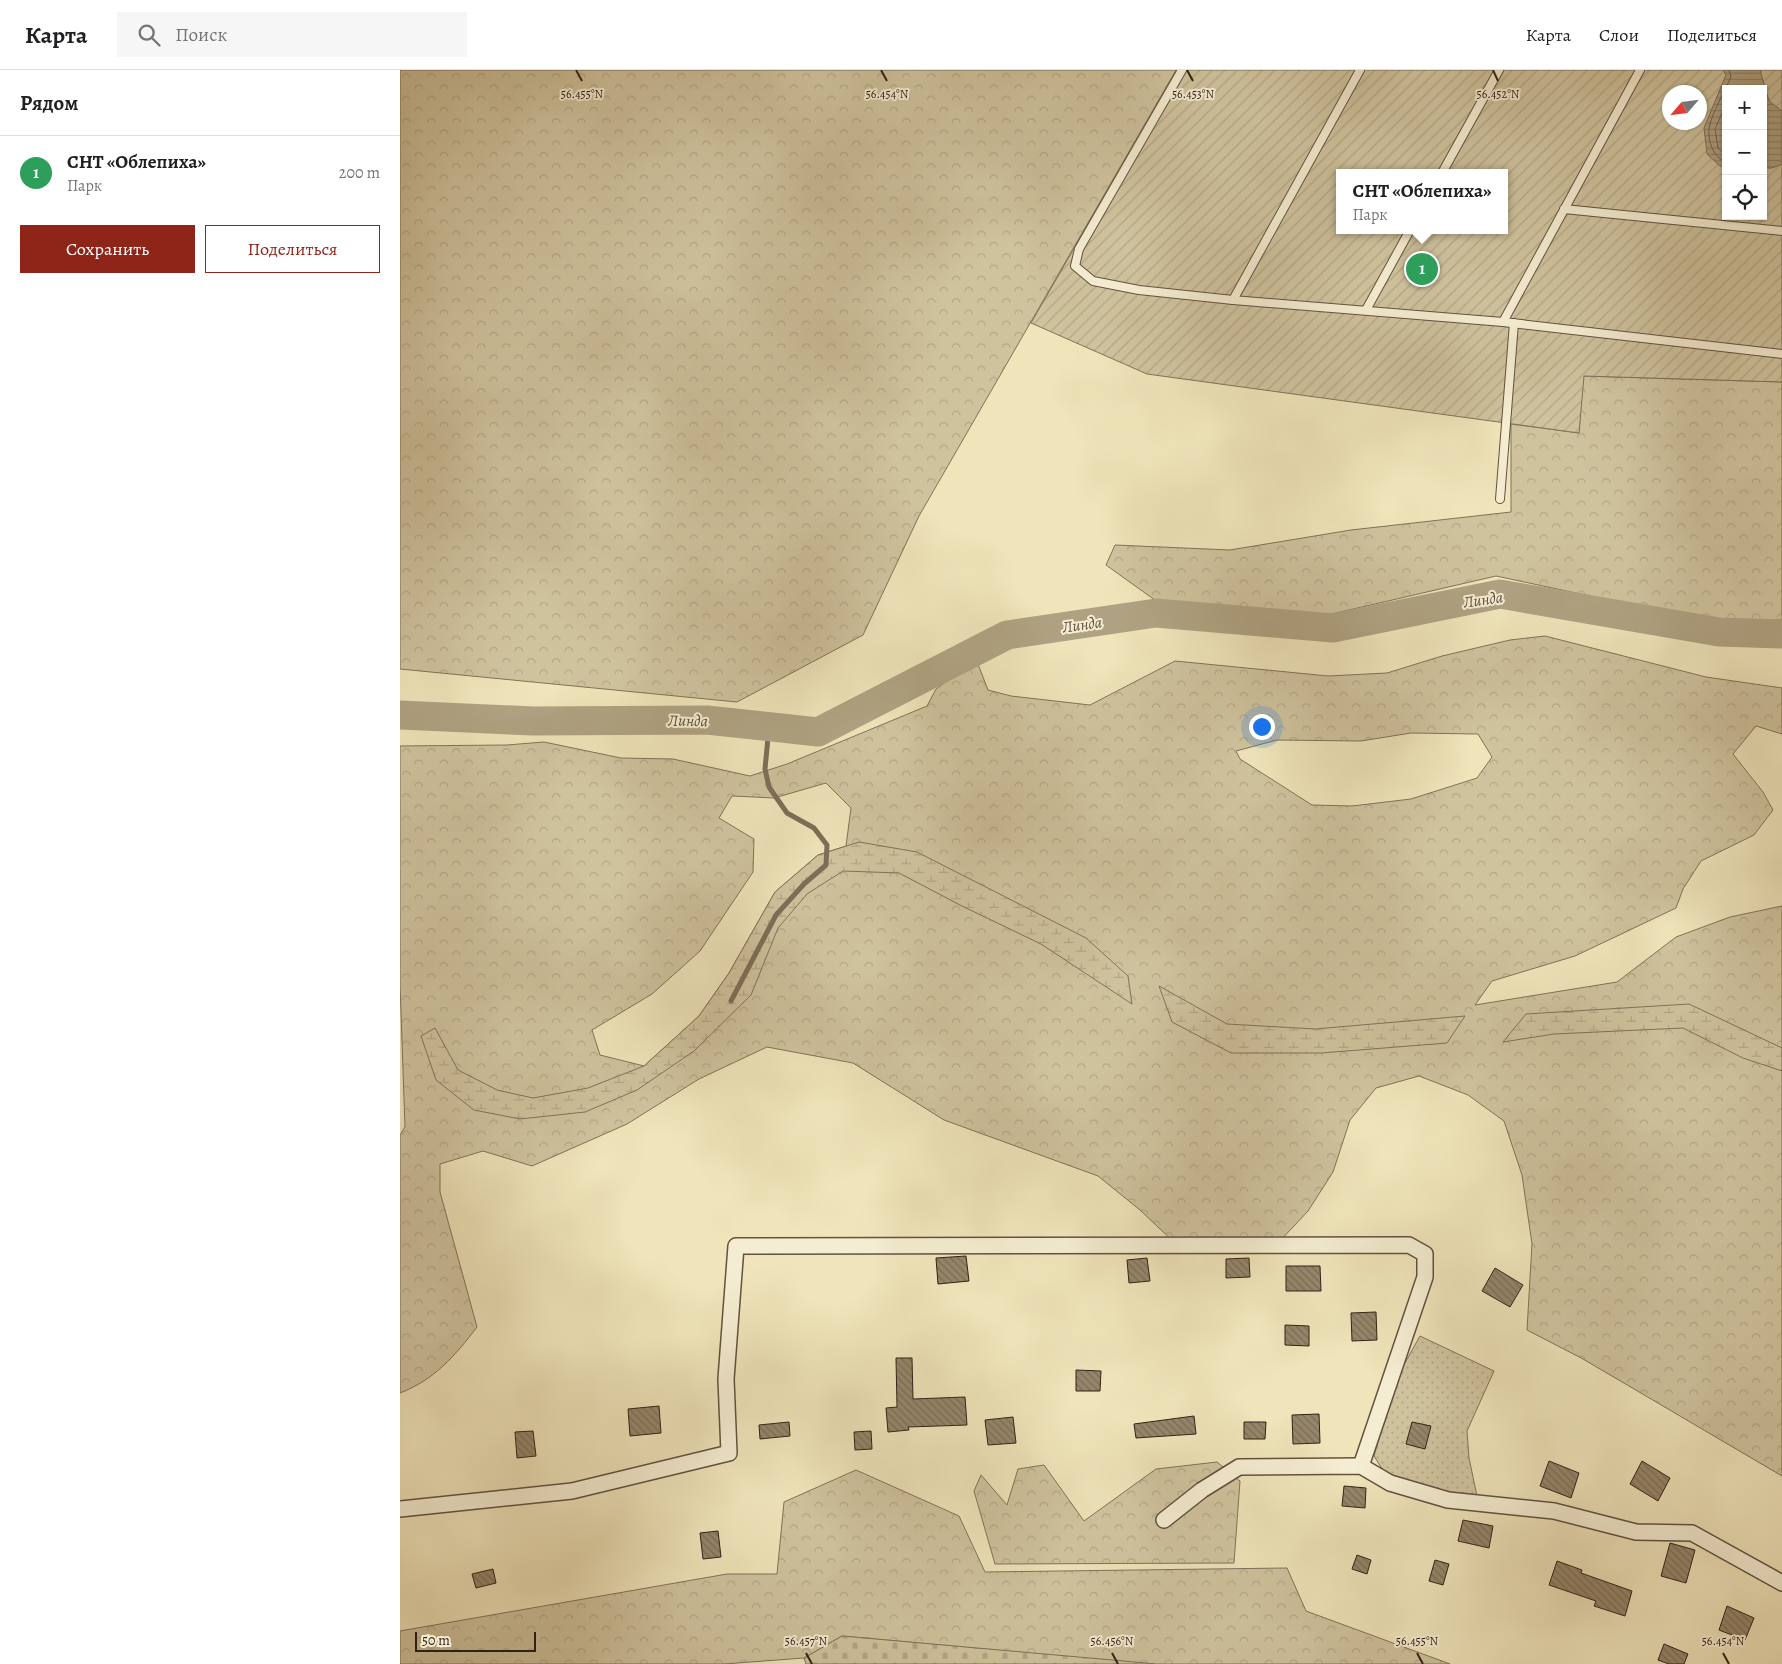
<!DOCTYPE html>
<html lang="ru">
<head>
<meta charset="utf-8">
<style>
  body { margin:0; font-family:Alegreya,serif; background:#f6f6f6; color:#202124 }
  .controls { position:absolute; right:15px; top:15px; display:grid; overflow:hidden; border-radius:0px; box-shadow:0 1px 4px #0004 }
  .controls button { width:45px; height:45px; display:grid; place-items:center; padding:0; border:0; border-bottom:1px solid #e0e0e0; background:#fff; color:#202124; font:25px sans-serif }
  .compass { position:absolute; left:1262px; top:15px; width:45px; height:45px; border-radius:50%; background:#fff; box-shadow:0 1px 4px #0004; rotate:242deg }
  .scale { position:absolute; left:15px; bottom:12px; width:121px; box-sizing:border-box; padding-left:5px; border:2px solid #332116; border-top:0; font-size:14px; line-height:18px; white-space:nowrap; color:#332116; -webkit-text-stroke:4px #f5edd2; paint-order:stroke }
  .you { position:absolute; left:861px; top:656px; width:18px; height:18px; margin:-12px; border:4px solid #fff; border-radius:50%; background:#1a73e8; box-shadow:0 0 0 8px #1a73e833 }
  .badge { display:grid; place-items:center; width:32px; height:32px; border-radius:50%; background:#8f2418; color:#fff; font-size:16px; font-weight:700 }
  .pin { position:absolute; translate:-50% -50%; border:2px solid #fff; box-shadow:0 1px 5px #0006 }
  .popup { position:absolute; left:936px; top:99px; width:172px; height:65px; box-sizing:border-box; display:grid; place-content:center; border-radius:0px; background:#fff; filter:drop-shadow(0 1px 4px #0005); font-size:16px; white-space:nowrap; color:#757577 }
  .popup b { font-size:19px; color:#202124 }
  .popup::after { content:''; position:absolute; left:50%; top:100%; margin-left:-10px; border:10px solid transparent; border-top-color:#fff }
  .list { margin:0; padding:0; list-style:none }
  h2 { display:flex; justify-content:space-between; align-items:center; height:65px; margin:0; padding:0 20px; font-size:21px }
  h2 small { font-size:16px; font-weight:400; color:#757577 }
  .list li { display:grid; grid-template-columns:32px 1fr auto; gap:15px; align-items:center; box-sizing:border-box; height:75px; padding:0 20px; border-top:1px solid #e0e0e0 }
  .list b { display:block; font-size:19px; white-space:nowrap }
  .list p { margin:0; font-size:16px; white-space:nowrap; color:#757577 }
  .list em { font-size:16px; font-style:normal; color:#757577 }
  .actions { display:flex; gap:10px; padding:15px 20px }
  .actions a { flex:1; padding:11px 0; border:1px solid #8f2418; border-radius:0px; text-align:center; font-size:18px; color:#8f2418 }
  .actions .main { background:#8f2418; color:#fff }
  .icon { flex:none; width:28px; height:28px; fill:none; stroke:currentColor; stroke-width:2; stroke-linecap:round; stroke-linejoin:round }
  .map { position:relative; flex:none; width:1382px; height:1594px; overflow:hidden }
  header { display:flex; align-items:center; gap:30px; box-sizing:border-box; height:70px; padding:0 25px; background:#fff; border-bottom:1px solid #e0e0e0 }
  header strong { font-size:24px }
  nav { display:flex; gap:28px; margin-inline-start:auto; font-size:18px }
  .search { width:350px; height:45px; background:#f6f6f6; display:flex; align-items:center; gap:12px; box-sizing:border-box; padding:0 18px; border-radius:0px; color:#757577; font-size:19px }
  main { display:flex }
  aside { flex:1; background:#fff }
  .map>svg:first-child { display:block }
  .grass { fill:url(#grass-dots); stroke:#81725a }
  .forest { fill:url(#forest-crowns); stroke:#81725a; fill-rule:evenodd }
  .wetland { fill:url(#wetland-marsh); stroke:#81725a }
  .cemetery { fill:url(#cemetery-stones); stroke:#81725a }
  .garden { fill:url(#garden-furrows); stroke:#81725a; fill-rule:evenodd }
  .water { fill:url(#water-rules); stroke:#7d6e57 }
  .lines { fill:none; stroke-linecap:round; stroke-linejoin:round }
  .shore { stroke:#71624c; stroke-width:1 }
  .stream { stroke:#7d6e57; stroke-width:5 }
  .river { stroke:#afa282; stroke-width:29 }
  .building { fill:url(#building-back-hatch); stroke:#332116 }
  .lane-casing { stroke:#62523f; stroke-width:10 }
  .street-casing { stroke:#62523f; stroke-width:18 }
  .lane { stroke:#f5edd2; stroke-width:8 }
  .street { stroke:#f5edd2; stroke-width:15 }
  .ticks { fill:none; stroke:#332116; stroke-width:2 }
  .labels { text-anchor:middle; stroke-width:4; stroke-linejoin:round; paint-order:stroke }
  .water-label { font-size:16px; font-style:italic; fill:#5e4e3c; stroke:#f5edd2 }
  .ticks-label { font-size:12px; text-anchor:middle; fill:#332116; stroke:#f5edd2; stroke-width:4; stroke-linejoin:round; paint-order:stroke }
</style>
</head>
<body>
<header>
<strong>Карта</strong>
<div class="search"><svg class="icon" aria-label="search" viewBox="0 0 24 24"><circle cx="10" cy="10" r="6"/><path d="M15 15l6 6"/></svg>Поиск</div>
<nav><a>Карта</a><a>Слои</a><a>Поделиться</a></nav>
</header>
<main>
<aside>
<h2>Рядом<small></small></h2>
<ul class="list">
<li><span class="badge" style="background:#2e9e5b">1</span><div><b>СНТ «Облепиха»</b><p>Парк</p></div><em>200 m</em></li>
</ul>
<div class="actions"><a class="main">Сохранить</a><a>Поделиться</a></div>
</aside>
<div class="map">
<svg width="1382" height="1594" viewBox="0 0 1382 1594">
  <defs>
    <pattern id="grass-dots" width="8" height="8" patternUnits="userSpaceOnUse" patternTransform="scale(1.25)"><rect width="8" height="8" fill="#cfc39e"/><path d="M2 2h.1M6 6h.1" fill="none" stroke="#b2a787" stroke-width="1.8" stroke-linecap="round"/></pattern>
    <pattern id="forest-crowns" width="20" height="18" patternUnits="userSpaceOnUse" patternTransform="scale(1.25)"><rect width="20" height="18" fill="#cfc39e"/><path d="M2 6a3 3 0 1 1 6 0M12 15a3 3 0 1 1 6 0" fill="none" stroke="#b2a787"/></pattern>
    <pattern id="wetland-marsh" width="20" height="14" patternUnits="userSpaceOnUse" patternTransform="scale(1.25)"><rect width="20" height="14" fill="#cfc39e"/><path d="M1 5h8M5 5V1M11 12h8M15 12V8" fill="none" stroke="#b2a787"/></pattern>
    <pattern id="cemetery-stones" width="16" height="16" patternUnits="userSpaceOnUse" patternTransform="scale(1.25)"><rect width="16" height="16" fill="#cfc39e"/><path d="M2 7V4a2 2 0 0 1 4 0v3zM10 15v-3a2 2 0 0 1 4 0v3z" fill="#b2a787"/></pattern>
    <pattern id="garden-furrows" width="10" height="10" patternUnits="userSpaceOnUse" patternTransform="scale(1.25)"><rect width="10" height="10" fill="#cfc39e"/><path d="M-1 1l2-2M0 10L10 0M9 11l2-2" fill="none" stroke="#b2a787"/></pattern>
    <pattern id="water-rules" width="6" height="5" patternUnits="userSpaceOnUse" patternTransform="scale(1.25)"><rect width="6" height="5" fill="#afa282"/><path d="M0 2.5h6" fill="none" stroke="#8f8469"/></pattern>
    <pattern id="building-back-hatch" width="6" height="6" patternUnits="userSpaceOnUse" patternTransform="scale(1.25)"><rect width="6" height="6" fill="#95866b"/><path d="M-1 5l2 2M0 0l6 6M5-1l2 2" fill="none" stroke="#7a6d57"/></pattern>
  </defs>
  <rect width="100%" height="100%" fill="#efe4ba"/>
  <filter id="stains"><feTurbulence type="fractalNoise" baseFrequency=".004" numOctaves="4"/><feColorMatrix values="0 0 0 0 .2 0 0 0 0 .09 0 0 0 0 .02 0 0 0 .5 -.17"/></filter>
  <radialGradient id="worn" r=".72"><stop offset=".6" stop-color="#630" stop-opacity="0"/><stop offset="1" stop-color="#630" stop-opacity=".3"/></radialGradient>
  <path class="grass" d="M1020,1266L1094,1301L1067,1361L1069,1388L1077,1426L1042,1424L984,1402L974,1386L996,1309Z"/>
  <g class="forest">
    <path d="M0,0H776L519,446L463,565L337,632L0,599Z"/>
    <path d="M1183,306L1382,312V550L1308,551L1096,506L923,546L759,533L706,495L715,475L830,480L951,460L1111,442V354L1179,363Z"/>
    <path d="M1145,566L1306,607L1382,618V664L1356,656L1333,684L1363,722L1373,740L1354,765L1301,791L1283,819L1276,838L1175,886L1092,911L1075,935L1217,912L1276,867L1330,847L1382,836V1406L1183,1289L1127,1260L1132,1174L1122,1105L1104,1051L1068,1025L1019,1006L976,1018L950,1050L933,1102L908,1141L878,1173L778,1176L740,1140L698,1106L544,1050L453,993L367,977L299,1009L227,1054L132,1096L83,1081L40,1094V1122L77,1257C55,1286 34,1310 0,1323V1065L5,1057L0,914V676L107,675L144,672L221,688L273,689L350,706L387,694L527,636L536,619L576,589L588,620L611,626L690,635L775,591L928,606L987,603L1042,586L1110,570ZM1011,663L1078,664L1092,687L1077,708L1011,729L952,736L912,735L840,689L836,681L877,670L961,671ZM426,713L451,738L446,776L418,785L375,822L329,903L299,946L244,996L200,985L192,960L252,924L300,881L353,802L354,769L319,748L332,726L374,728Z"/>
    <path d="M817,1392L840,1411L834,1493L595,1494L574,1421L581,1405L607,1435L618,1399L644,1395L684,1451L756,1399Z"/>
    <path d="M456,1400L559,1446L585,1502L887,1498L906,1541L1050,1594H746L442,1566L404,1588L324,1594H0V1561L327,1504H377L384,1432Z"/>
  </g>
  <g class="wetland">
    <path d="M459,772L517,782L686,868L728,906L732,934L641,874L562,836L499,803L443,801L407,824L378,858L351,925L294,981L237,1020L185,1042L120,1049L74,1040L36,1010L21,966L35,958L58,1000L97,1020L133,1028L188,1018L244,996L299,946L329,903L375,822L418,785Z"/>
    <path d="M759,916L827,954L915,959L1065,946L1047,973L921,983H831L772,952Z"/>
    <path d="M1289,934L1382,978V1001L1343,988L1283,958L1154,964L1103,972L1126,944Z"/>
  </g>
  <path class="cemetery" d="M442,1566L746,1593L755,1594H406L404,1588Z"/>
  <path class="garden" d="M777,0H1382V312L1184,306L1179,363L747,304L631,253ZM1326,19H1363V146H1326ZM1270,22H1300V52H1270ZM940,103H1104V160H940Z"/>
  <path class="water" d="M1323,0H1360L1369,31L1382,41V94L1372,98H1363V19H1326V96H1320L1307,84L1304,58L1326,5Z"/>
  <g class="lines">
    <g class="shore">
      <path d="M1326,34L1315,59L1318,78L1326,85"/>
      <path d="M1326,91C1313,89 1308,70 1309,59C1311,44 1325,21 1331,7L1329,0"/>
    </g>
    <path class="stream" d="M331,931L376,845L404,814L426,795L427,775L414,758L387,743L369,717L365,699L369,657"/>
    <path class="river" d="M0,645L133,651L307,650L418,662L607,565L756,543L933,558L1100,524L1319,562L1382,564"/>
  </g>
  <g class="building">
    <path d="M566,1186L569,1211L538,1214L536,1188Z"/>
    <path d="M747,1188L750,1211L729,1213L727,1190Z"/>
    <path d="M849,1188L850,1207L826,1208V1189Z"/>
    <path d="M886,1196H920L921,1221H886Z"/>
    <path d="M1095,1198L1123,1215L1110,1237L1082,1221Z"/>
    <path d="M976,1242L977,1270L952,1271L951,1243Z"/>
    <path d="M885,1255L909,1256V1276L885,1275Z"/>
    <path d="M496,1288H512L513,1329L565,1327L567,1355L508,1357L509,1360L488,1362L486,1338L497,1337Z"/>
    <path d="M676,1300L701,1301L700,1321H676Z"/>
    <path d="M259,1336L261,1363L230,1366L228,1339Z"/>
    <path d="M919,1344L920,1373L893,1374L892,1345Z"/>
    <path d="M794,1346L796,1364L736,1368L734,1354Z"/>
    <path d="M613,1347L616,1373L588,1375L585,1350Z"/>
    <path d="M389,1352L390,1366L360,1369L359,1355Z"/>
    <path d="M844,1352H866L865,1369H844Z"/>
    <path d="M1012,1352L1031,1356L1025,1379L1006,1374Z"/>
    <path d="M133,1361L136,1386L117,1388L115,1362Z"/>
    <path d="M471,1361L472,1379L455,1380L454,1362Z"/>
    <path d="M1149,1391L1179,1403L1171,1428L1140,1416Z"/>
    <path d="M1242,1391L1270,1408L1258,1431L1230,1414Z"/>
    <path d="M944,1416L966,1418L965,1438L942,1436Z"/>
    <path d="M1063,1450L1093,1456L1089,1478L1058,1471Z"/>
    <path d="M318,1461L321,1487L303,1489L300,1463Z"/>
    <path d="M1270,1473L1295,1480L1286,1513L1261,1506Z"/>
    <path d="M957,1485L971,1490L967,1504L952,1499Z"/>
    <path d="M1035,1490L1049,1494L1043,1515L1029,1511Z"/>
    <path d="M1157,1491L1182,1500L1181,1503L1232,1521L1225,1546L1194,1536L1196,1531L1149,1515Z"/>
    <path d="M93,1499L96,1513L76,1518L72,1504Z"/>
    <path d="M1327,1536L1354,1548L1345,1570L1319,1560Z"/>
    <path d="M1264,1574L1288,1584L1284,1594H1269L1258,1590Z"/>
  </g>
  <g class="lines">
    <defs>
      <g id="lane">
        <path d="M782,0L679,179L675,196L693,211L739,220L833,230"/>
        <path d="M960,0L833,230L1103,252"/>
        <path d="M1240,0L1103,252L1382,284"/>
        <path d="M1042,103L1099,0"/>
        <path d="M1164,139L1382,161"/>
        <path d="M966,240L1010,160"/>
        <path d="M1100,429L1114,253"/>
      </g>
      <g id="street">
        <path d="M0,1439L172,1421L329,1383L326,1309L336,1176L1009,1175L1025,1184V1207L961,1396"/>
        <path d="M764,1450L802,1420L839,1397L961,1396L990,1413L1048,1430L1154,1441L1236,1462L1292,1463L1382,1513"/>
      </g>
    </defs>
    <use href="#lane" class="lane-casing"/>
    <use href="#street" class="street-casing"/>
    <use href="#lane" class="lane"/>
    <use href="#street" class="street"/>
  </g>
  <path class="ticks" d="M176,0L182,11M481,0L487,11M787,0L793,11M1093,0L1098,11M406,1583L412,1594M712,1583L718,1594M1017,1583L1023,1594M1323,1583L1329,1594"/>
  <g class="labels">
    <g class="water-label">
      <text transform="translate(1083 529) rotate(-8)" y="6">Линда</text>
      <text transform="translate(682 554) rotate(-8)" y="6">Линда</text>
      <text transform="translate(288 650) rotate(1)" y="6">Линда</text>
    </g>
  </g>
  <g class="ticks-label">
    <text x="182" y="28">56.455°N</text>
    <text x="487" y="28">56.454°N</text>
    <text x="793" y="28">56.453°N</text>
    <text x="1098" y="28">56.452°N</text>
    <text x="406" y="1575">56.457°N</text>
    <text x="712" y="1575">56.456°N</text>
    <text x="1017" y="1575">56.455°N</text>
    <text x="1323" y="1575">56.454°N</text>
  </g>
  <rect width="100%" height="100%" filter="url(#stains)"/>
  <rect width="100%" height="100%" fill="url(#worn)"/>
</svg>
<div class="controls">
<button>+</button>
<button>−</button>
<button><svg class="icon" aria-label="locate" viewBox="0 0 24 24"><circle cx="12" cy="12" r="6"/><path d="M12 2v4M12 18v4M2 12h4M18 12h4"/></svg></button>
</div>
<svg class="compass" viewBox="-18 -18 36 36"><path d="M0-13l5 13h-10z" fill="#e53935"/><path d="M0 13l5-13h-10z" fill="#757577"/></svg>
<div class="scale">50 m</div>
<div class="you"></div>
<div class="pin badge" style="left:1022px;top:199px;background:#2e9e5b">1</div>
<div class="popup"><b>СНТ «Облепиха»</b>Парк</div>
</div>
</main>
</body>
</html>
